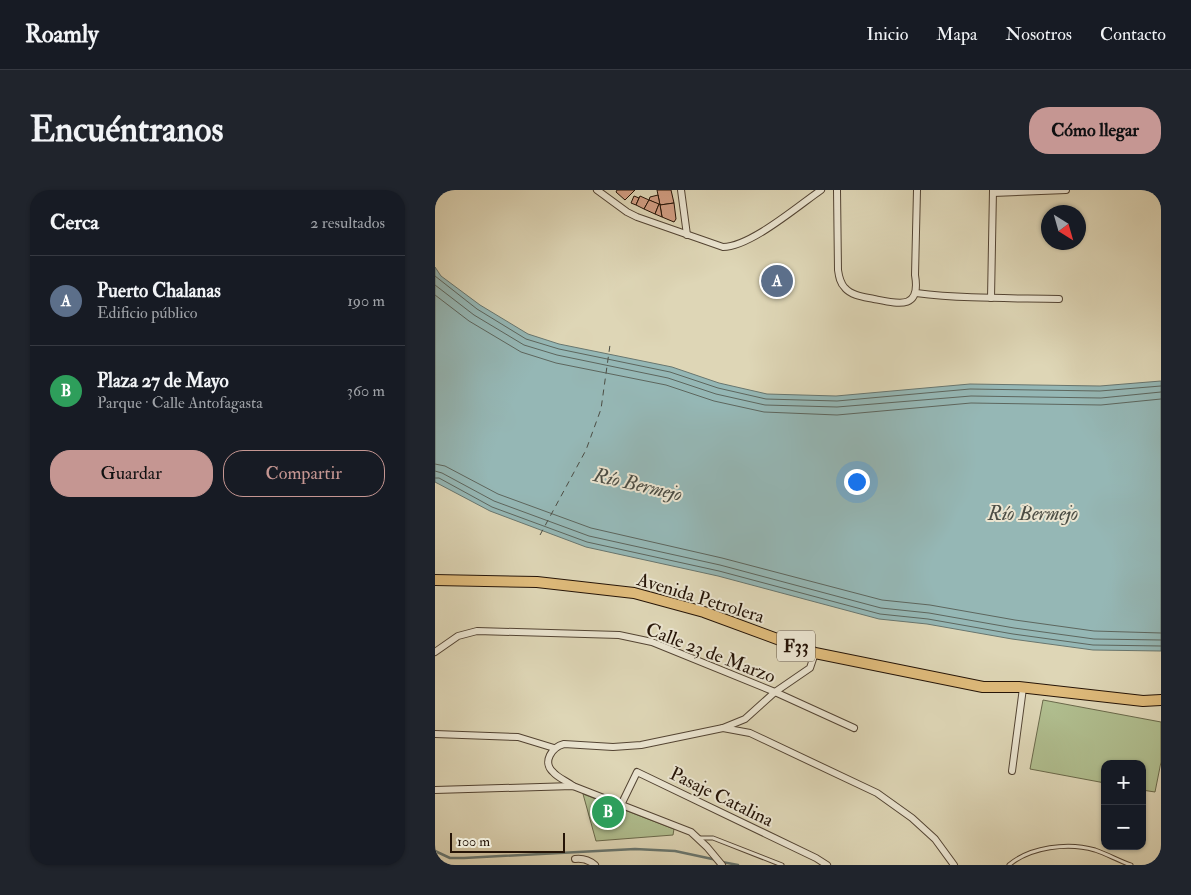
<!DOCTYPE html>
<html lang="es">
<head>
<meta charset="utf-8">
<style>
  body { margin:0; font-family:"IM FELL Double Pica",serif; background:#20242c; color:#f1f3f6 }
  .controls { position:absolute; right:15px; bottom:15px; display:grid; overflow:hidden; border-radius:10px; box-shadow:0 1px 4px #0004 }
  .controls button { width:45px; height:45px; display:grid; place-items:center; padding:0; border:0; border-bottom:1px solid #363941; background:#171b24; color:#f1f3f6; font:25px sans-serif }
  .compass { position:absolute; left:606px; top:15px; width:45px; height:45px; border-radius:50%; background:#171b24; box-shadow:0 1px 4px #0004; rotate:143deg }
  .scale { position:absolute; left:15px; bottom:12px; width:115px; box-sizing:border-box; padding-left:5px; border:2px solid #251407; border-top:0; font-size:14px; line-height:18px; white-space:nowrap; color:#251407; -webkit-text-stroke:4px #eae4d0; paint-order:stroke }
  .you { position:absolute; left:421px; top:291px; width:18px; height:18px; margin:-12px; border:4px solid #fff; border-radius:50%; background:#1a73e8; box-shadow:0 0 0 8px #1a73e833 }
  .badge { display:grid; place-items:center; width:32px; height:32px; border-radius:50%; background:#c59692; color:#fff; font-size:16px; font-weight:700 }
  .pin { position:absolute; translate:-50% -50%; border:2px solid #fff; box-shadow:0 1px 5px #0006 }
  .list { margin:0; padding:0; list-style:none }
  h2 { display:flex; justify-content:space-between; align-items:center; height:65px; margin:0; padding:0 20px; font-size:21px }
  h2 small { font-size:16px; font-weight:400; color:#9ea1a6 }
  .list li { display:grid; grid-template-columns:32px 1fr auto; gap:15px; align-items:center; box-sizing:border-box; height:90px; padding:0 20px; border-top:1px solid #363941 }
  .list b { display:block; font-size:19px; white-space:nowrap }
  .list p { margin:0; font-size:16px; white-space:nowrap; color:#9ea1a6 }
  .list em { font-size:16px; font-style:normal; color:#9ea1a6 }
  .actions { display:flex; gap:10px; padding:15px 20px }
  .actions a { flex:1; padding:11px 0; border:1px solid #c59692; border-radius:20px; text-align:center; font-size:18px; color:#c59692 }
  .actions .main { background:#c59692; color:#111 }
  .map { position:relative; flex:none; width:726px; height:675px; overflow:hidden; border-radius:20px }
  header { display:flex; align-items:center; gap:30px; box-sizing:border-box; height:70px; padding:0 25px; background:#171b24; border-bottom:1px solid #363941 }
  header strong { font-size:24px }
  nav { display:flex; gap:28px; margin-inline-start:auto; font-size:18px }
  .intro { display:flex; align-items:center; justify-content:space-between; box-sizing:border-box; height:120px; padding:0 30px }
  h1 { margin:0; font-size:35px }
  .button { padding:12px 22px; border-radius:20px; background:#c59692; color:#111; font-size:18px; font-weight:700 }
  main { display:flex; gap:30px; padding:0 30px }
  aside { flex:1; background:#171b24; border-radius:20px; box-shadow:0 1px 4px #0004 }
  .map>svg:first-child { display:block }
  .green { fill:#b0be8f; stroke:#6a694b }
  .water { fill:#95b7b5; stroke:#68766f }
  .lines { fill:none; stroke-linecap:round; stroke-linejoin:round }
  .shore { stroke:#5d665e; stroke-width:1 }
  .stream { stroke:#68766f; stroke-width:2.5 }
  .ferry { stroke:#4c4d44; stroke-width:1; stroke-dasharray:6 5; stroke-linecap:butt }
  .building { fill:#d29e83; stroke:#251407 }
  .service-casing { stroke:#534433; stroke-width:5 }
  .minor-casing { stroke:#534433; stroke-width:8 }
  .trunk-casing { stroke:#251407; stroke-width:12 }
  .service { stroke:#eae4d0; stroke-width:3 }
  .minor { stroke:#eae4d0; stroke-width:6 }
  .trunk { stroke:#dfbb7b; stroke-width:10 }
  .labels { text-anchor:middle; stroke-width:4; stroke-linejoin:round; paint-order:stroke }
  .shield { fill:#eae4d0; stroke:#605243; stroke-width:1 }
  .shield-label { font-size:18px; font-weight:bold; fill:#251407 }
  .street-label { font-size:19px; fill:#251407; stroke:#eae4d0 }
  .water-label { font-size:20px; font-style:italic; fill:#4c4d44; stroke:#eae4d0 }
</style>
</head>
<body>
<header>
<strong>Roamly</strong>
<nav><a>Inicio</a><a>Mapa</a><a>Nosotros</a><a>Contacto</a></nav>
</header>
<div class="intro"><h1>Encuéntranos</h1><a class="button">Cómo llegar</a></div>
<main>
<aside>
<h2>Cerca<small>2 resultados</small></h2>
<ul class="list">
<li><span class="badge" style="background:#5c6f8a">A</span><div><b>Puerto Chalanas</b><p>Edificio público</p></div><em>190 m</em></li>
<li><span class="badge" style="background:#2e9e5b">B</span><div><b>Plaza 27 de Mayo</b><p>Parque · Calle Antofagasta</p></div><em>360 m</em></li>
</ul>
<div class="actions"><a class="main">Guardar</a><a>Compartir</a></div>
</aside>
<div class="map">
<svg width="726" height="675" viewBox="0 0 726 675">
  <rect width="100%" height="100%" fill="#ded6b6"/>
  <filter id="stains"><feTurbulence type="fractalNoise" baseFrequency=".004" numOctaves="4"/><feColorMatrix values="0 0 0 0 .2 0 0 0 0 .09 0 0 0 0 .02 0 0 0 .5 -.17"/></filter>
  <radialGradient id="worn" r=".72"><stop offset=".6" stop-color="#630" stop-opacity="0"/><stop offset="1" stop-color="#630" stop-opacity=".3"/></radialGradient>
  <g class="green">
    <path d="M608,510L726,532V572L720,602L707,600V574H670V593L595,579Z"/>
    <path d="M148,604L239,639L238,645L161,651Z"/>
  </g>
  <path class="water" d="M0,77L6,86L45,115L93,144L124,154L237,177L284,193L332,204L401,206L535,194L665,196L726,191V461L658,460L577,449L492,434L444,429L283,386L151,357L55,321L0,292Z"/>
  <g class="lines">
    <g class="shore">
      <path d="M0,86L42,119L91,149L124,159L235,182L283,198L331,209L402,211L535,199L665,201L726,196"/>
      <path d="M0,95L39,125L89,155L122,165L233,188L281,204L330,215L402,217L536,206L666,208L726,202"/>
      <path d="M0,105L34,131L86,162L121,173L231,195L279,211L329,222L402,225L536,213L666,215L726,209"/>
      <path d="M0,274L10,276L63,304L156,338L287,368L447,410L495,415L580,430L659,441L726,443"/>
      <path d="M0,281L7,283L59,311L154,346L285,375L446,418L494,423L579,438L659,449L726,450"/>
      <path d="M0,288H4L57,317L152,352L284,381L445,424L493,429L578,444L658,455L726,456"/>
    </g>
    <g class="stream">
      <path d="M0,661L15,668H29L200,659L240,661L282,670"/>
      <path d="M287,672L303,675"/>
    </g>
    <path class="ferry" d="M105,345L151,260L166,219L175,155"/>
  </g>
  <g class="building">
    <path d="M182,0H200L190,10L181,2Z"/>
    <path d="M222,0H236L239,13L225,15Z"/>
    <path d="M223,5L225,15L214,10L215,7Z"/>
    <path d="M199,6L204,8L201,15L196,13Z"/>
    <path d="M205,6L214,10L209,19L201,15Z"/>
    <path d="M214,10L224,14L220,24L209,19Z"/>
    <path d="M239,13L241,29L239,32L227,27L225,15Z"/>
    <path d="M224,14L225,15L227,27L220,24Z"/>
  </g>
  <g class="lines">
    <defs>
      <g id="service">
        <path d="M265,648H278L347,675"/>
        <path d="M574,675C595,657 633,652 660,660C672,664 684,671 696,675"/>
      </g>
      <g id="minor">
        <path d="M162,0L192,22L202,27L288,57C315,57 363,16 386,0"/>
        <path d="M246,0L252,45"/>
        <path d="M402,0L403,80C404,87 405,93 410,98C417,106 430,107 439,109C464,114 486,120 480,85L482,0"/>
        <path d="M558,3L631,0"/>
        <path d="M481,103C529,109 576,108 624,109"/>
        <path d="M556,108L558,0"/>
        <path d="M0,462L23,446L42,441L184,445L217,452L340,502L419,538"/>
        <path d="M288,538L315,543L442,603L477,628L500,649L519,675"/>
        <path d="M0,544L83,547L119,558"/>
        <path d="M577,581L588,498"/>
        <path d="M138,596C132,591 123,588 118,582C107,572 117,557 129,554L178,557L206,555L288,538L310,529L340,502L375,478L380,463"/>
        <path d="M0,600L138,596L256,642L272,657L287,675"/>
        <path d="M186,615L202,582L381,668L392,675"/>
        <path d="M140,669C148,668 154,670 160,675"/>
      </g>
      <path id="trunk" d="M0,390L102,392L199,403L269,422L380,463L548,497H584L708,511L726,510"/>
    </defs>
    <use href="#service" class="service-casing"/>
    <use href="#minor" class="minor-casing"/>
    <use href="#trunk" class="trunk-casing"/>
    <use href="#service" class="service"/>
    <use href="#minor" class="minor"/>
    <use href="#trunk" class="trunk"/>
  </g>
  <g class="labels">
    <rect class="shield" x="342" y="440.5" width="38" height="31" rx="4"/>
    <g class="shield-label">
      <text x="361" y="462">F33</text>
    </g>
    <g class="street-label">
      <text transform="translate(266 407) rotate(17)" y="7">Avenida Petrolera</text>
      <text transform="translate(276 462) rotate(21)" y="7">Calle 23 de Marzo</text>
      <text transform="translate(287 606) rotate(26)" y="7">Pasaje Catalina</text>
    </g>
    <g class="water-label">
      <text transform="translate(203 294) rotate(13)" y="7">Río Bermejo</text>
      <text x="598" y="330">Río Bermejo</text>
    </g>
  </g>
  <rect width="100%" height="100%" filter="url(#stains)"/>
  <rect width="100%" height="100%" fill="url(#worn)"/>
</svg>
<div class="controls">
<button>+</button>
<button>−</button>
</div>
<svg class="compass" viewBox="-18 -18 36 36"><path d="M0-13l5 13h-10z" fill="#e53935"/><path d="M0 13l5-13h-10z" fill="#9ea1a6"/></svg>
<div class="scale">100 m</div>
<div class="you"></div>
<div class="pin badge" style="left:342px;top:91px;background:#5c6f8a">A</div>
<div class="pin badge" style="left:173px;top:622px;background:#2e9e5b">B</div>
</div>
</main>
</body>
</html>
